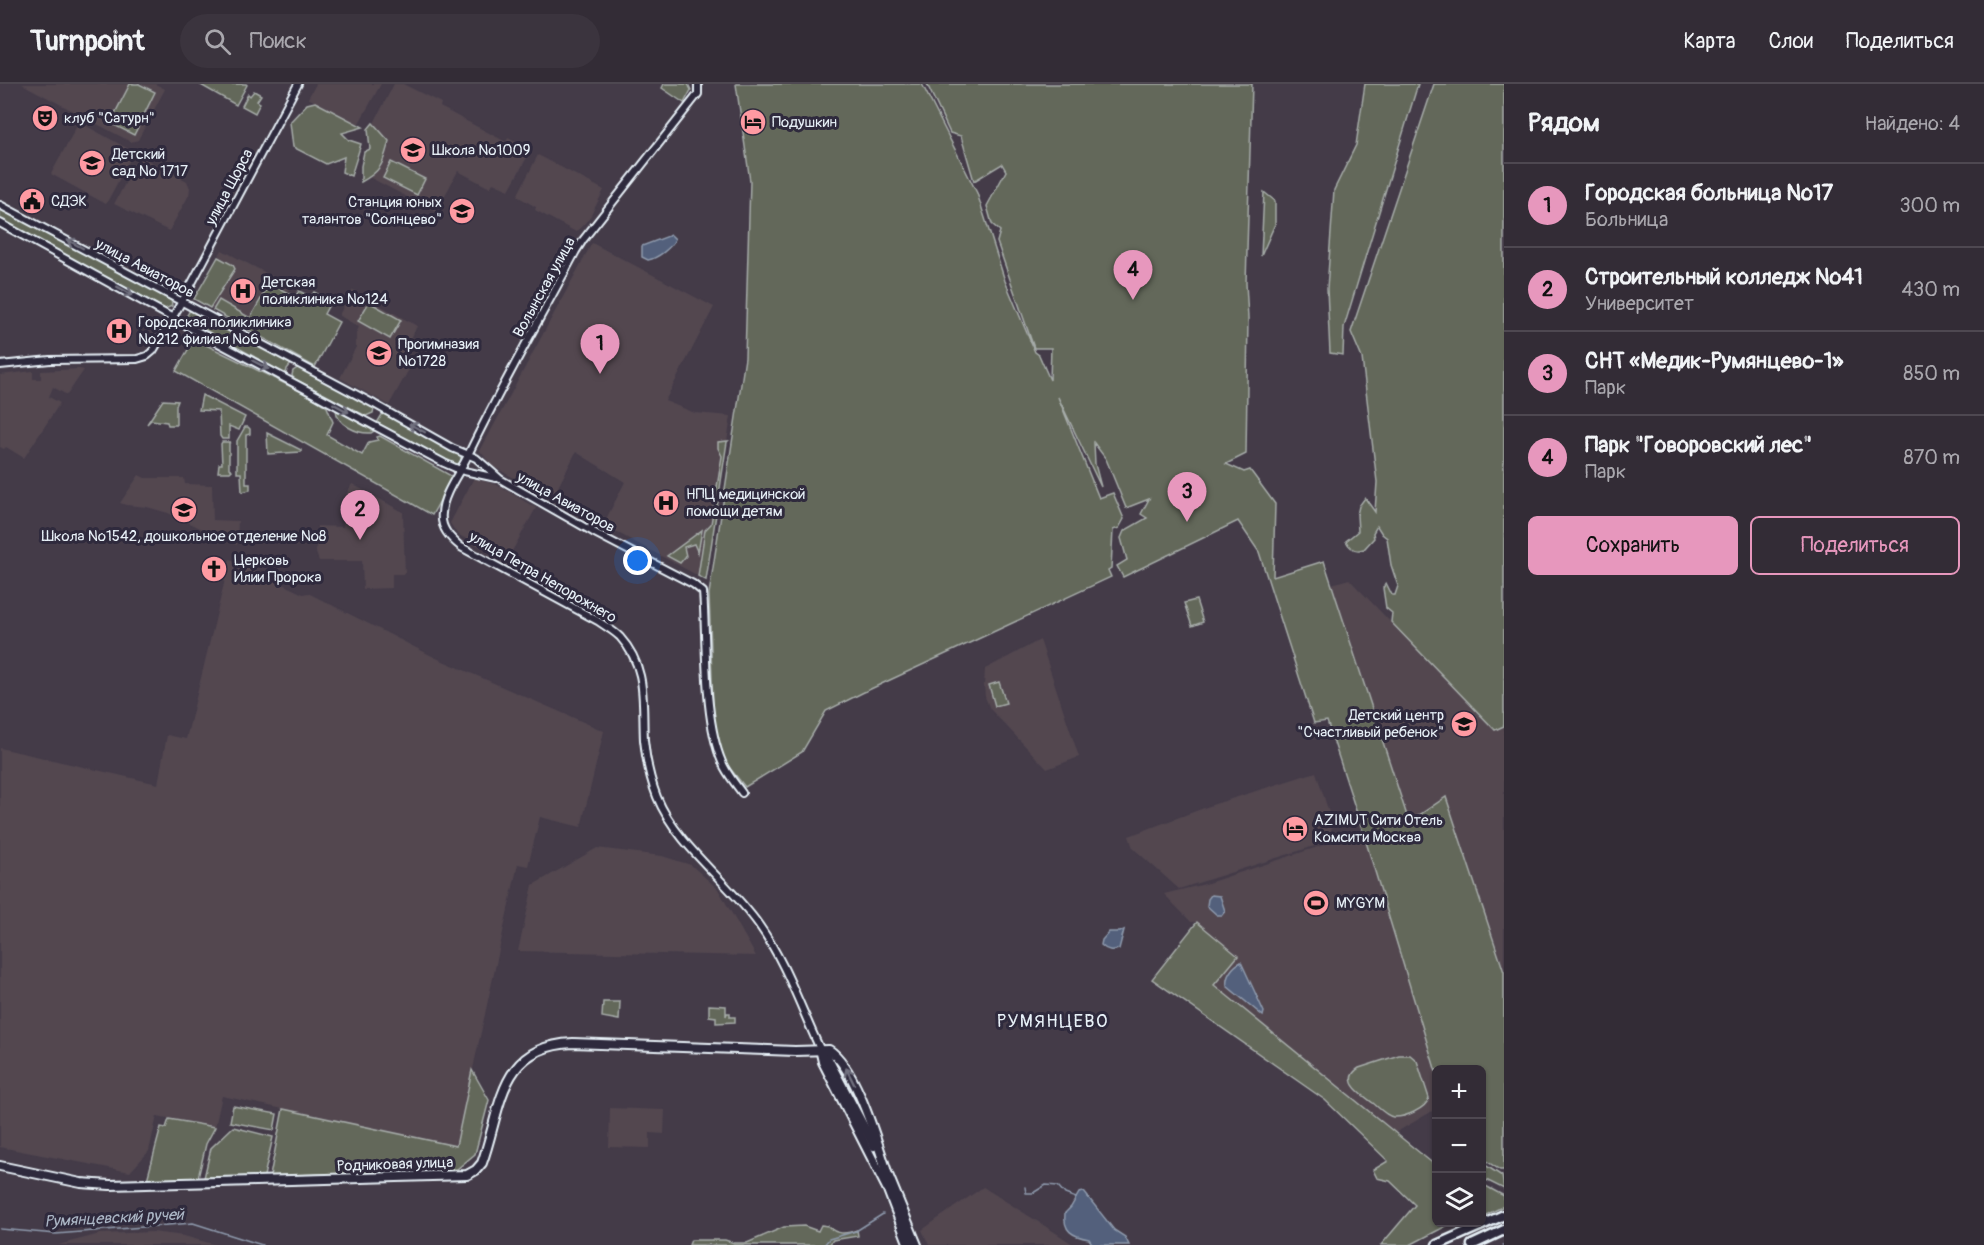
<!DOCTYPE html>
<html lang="ru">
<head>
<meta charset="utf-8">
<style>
  body { margin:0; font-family:Pangolin,sans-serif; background:#3b343e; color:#f1f3f6 }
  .controls { position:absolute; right:18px; bottom:18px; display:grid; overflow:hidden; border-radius:9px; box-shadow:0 2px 4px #0004 }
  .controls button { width:54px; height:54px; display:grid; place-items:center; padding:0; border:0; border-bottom:2px solid #4e4851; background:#332c36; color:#f1f3f6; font:30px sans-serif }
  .you { position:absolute; left:638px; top:477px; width:21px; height:21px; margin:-15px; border:4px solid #fff; border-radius:50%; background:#1a73e8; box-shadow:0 0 0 9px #1a73e833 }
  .badge { display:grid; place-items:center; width:39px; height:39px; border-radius:50%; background:#e797bd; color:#111; font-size:20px; font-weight:700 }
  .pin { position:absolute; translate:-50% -50px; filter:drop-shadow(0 2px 3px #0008) }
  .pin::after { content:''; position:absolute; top:32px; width:21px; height:18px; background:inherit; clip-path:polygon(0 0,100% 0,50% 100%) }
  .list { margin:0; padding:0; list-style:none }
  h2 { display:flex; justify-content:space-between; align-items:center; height:78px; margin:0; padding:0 24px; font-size:26px }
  h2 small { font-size:20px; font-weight:400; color:#a9a7ad }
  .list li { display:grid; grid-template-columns:39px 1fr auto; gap:18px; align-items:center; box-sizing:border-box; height:84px; padding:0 24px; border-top:2px solid #4e4851 }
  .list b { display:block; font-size:22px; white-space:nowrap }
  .list p { margin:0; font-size:20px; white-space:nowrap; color:#a9a7ad }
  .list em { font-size:20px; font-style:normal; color:#a9a7ad }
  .actions { display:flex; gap:12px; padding:18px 24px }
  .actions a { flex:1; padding:14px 0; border:2px solid #e797bd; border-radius:9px; text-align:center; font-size:21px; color:#e797bd }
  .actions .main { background:#e797bd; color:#111 }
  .icon { flex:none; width:33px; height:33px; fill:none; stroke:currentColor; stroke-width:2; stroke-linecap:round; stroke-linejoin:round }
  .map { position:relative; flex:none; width:1504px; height:1161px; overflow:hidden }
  header { display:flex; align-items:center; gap:36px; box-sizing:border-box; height:84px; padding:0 30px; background:#332c36; border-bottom:2px solid #4e4851 }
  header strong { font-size:28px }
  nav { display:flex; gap:33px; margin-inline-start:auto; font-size:21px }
  .search { width:420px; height:54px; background:#3b343e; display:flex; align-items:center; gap:15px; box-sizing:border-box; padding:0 21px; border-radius:33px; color:#a9a7ad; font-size:22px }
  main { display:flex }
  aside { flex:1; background:#332c36 }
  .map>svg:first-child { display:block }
  .built { fill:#524750 }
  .green { fill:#64685a; stroke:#a6aca9; stroke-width:1.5 }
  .water { fill:#52607b; stroke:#8e9aad; stroke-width:1.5 }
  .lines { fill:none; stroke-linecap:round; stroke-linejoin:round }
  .stream { stroke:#8e9aad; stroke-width:1.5 }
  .minor-casing { stroke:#e8f1f8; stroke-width:10 }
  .major-casing { stroke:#e8f1f8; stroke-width:12 }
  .highway-casing { stroke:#e8f1f8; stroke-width:13 }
  .minor { stroke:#2f2a3d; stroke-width:6 }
  .major { stroke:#2f2a3d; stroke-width:8 }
  .highway { stroke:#2f2a3d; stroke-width:8 }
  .oneway { stroke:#70707e }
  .labels { text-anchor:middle; stroke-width:6; stroke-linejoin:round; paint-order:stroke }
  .poi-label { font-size:15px; fill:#e8f1f8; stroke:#2f2a3d; text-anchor:start }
  .street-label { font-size:15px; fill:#e8f1f8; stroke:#2f2a3d }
  .water-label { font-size:16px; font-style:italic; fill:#acb7c6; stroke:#2f2a3d }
  .quarter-label { font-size:18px; letter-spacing:1.5px; fill:#e8f1f8; stroke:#2f2a3d }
</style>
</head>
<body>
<header>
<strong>Turnpoint</strong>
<div class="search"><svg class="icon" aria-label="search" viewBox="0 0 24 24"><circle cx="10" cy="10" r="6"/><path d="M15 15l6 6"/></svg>Поиск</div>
<nav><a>Карта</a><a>Слои</a><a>Поделиться</a></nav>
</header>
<main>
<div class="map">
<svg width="1504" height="1161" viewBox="0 0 1504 1161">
  <rect width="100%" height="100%" fill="#443b48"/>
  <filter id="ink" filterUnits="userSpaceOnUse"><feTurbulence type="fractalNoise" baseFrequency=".0167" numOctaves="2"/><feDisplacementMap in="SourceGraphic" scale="12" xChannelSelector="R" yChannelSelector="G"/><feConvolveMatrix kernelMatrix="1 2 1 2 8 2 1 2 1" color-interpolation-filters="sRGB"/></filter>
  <g filter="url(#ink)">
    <g class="built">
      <path d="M22,0H155L165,5L138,56L131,58Z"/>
      <path d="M316,0H381L358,41L308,14Z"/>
      <path d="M394,0H403L441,19L440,23L506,58L508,54L531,66L509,106L493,99L490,104L458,87L436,128L369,93L390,56L371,45Z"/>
      <path d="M79,38L134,68L106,120L51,90Z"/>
      <path d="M538,71L604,106L589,135L576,148L535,126L536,123L517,112Z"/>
      <path d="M140,72L187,97L190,104L189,111L169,147L114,120Z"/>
      <path d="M592,159L714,223L665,317L695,329L731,332L706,496L603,441L625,398L576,368L552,415L492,382L480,367Z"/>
      <path d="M222,166L291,202L263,252L194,216Z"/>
      <path d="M353,206L417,242L402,274L412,280L389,321L340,294L356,263V249L359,243L340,232V229Z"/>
      <path d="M79,285L84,286L67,311L53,303L49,313L60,319L24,374L6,363L4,365L0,363V291L33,287V295H41V287Z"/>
      <path d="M139,391L145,394H184L185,400L212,401L213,436L238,437L237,461L168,429L147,423L126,421L120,419Z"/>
      <path d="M474,394L497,401L536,424L511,469L581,508L577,515L457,450L450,439Z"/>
      <path d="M352,400L403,428L405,490H392V504L363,505L362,477H319L316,469L317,442L343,443L345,413Z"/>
      <path d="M230,475L303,510L308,509L434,573L604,647L581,743L540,733L528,782L518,780L456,1062L222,1012L215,1043L157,1032L149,1067L130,1088L0,1063V664L158,700L167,651L186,655Z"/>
      <path d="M1349,495L1495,646L1504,642V888L1446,714L1409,739L1332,500Z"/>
      <path d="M1040,556L1079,673L1047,685L990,625L985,613L984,601L985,585Z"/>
      <path d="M1316,688L1333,741L1327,758L1179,805L1133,764L1129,752L1212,721Z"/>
      <path d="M1363,748L1436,988V1025L1395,1049L1213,901L1197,838H1191L1164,810L1205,800Z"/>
      <path d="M597,764L662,772L691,781L718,805L756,872L518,867L533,801Z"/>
      <path d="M610,1024L665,1026L664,1050L650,1049V1064L609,1063Z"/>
      <path d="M983,1103L1056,1149L1074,1161H929L922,1146Z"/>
      <path d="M153,1148L184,1152L216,1161H58L100,1150Z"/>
    </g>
    <g class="green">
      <path d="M130,0H139L155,8L134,51L110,39Z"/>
      <path d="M199,0H246L247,1L236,21Z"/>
      <path d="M664,0H688L691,6L684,19L662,4Z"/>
      <path d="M736,0H922L977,109L1005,197L1035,268L1039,271L1050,296L1051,264H1034L997,158L1000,147L992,140L987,122L1006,87L1002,80L974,97L961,52L950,49L927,0H1252L1246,199L1248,234L1246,370L1226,380L1244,388L1250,386L1275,420L1273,493L1324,477L1409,738L1446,713L1504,888V1086H1500L1482,1074V986H1436V988L1363,748L1327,637L1314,639L1259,468L1238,437L1123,493L1117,482L1127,476L1121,454L1124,447L1147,434L1141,430L1149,415L1126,424L1106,375L1094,359L1095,380L1101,403L1058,313L1099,414L1113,409L1124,435L1119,444L1113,446L1111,484L1108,486L1111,493L862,609L826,627L802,668L745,703L717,668L713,622L709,510L745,274L750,97Z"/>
      <path d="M1365,0H1418L1344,243L1343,271L1330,269L1327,205L1334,106L1356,61Z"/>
      <path d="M1434,0H1504V642L1495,646L1391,538L1392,529L1386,524L1383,504L1386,499L1392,511H1395L1398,502L1391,481L1387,454L1382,450L1377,442L1373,449L1374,454L1364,465C1355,468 1350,465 1346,457L1358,447L1357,431L1359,422L1365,414L1375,428L1377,398L1362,274L1351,248Z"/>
      <path d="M254,7L261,11L257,17L260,19L255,29L242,22L248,10L250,12Z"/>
      <path d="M315,18L363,43L342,49L349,56L361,60L351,92L342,88L344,73L326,80L293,63L290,38L307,20Z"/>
      <path d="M373,39L389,57C383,79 382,87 361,98V82L364,68L370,65L368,45Z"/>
      <path d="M391,78L425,95L417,111L383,94Z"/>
      <path d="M1264,108L1275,117V140L1261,172Z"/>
      <path d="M0,123L171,215L172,222L165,225L0,136Z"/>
      <path d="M218,173L233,181L235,185L210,224L194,215Z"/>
      <path d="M275,202L295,213L299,207L311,213L314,208L331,217L324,230L339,238L315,283L213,226L219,216L250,234L266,206Z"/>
      <path d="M369,218L401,236L390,255L358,237Z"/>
      <path d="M190,226L291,280L287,285L286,290L185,235Z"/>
      <path d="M194,255L312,313L327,323L333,338L327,351L362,371L369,358L378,356L377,353L380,352L453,393L432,431L176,287Z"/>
      <path d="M299,283L372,322L374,325L373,329L366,332L293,294L292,291L293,287Z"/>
      <path d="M202,311L245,333L239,346L229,342V355H222L220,352L219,327L199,326Z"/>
      <path d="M163,316L178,317L176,322V341H168L167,338L151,336L147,340Z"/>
      <path d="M336,326L374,347L371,349C358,350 337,341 336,326Z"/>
      <path d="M383,329L460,371L462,378L455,381L377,339Z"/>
      <path d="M245,343H248L250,345V350L246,351V400H250V406L242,408L241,389H237V357Z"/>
      <path d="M267,349L301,366V368L268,370Z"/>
      <path d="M728,357L727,358L706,496L698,492L705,446L711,440L722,372L718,364V358Z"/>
      <path d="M222,358H231L229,359V384L232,386L230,388H218L219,380H222L221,360Z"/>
      <path d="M702,446L698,469L694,460L684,463L686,472L680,479L667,472Z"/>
      <path d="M1196,516L1203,538L1192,542L1184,519Z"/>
      <path d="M999,598L1006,619L995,622L989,601Z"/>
      <path d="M1197,838L1238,872L1214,901L1436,1082V1138L1452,1139L1410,1161H1381L1415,1121L1390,1097L1377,1094L1373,1086L1388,1077L1325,1016L1152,895Z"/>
      <path d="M603,918H620L619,936L602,933Z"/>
      <path d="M709,921L726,922V932L727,929H730V933H735V938L716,939V933L709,932Z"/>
      <path d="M1399,971H1410L1417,977L1429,1014C1426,1025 1404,1034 1393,1033C1386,1032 1379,1024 1373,1019C1363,1011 1339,997 1359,984Z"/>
      <path d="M472,986L489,1016L475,1070L457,1085L270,1092L283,1025L456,1062Z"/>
      <path d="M233,1022L277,1030L274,1046L230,1038Z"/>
      <path d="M169,1035L215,1043L206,1060L198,1094L147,1096L161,1043L166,1044Z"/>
      <path d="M233,1043L273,1053L264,1092L204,1094L211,1064Z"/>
      <path d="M1482,1079L1502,1092L1504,1105L1482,1094Z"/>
      <path d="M1482,1100L1504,1112V1122L1482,1133Z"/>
      <path d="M821,1141L828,1142C836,1151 846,1150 857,1146L858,1152L833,1156L829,1161H689L691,1156H725L734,1159H747L784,1143L804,1142L818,1147Z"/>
    </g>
    <g class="water">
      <path d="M671,151L675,155C671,164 658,174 648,176L642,173V162Z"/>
      <path d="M1211,811L1220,812L1225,827L1222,831H1217L1207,822L1208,815Z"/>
      <path d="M1124,846L1119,865C1112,867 1107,867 1101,861L1102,856L1109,848H1120Z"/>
      <path d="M1241,878L1264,928L1263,932L1227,902C1225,892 1233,882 1241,878Z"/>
      <path d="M1084,1108L1114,1146L1125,1153L1129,1161H1093L1089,1155C1072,1152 1063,1147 1065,1129L1071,1123L1079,1109Z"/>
    </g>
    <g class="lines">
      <g class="stream">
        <path d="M1025,1103L1026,1109H1033L1046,1101L1058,1102L1065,1110L1076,1114"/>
        <path d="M0,1145L56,1150L193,1139L262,1161"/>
        <path d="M815,1161H818"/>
        <path d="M824,1161L829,1155L856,1147L883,1130"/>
        <path d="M1503,1161H1504"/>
      </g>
      <defs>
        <g id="minor">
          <path d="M698,0V10L583,156L576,167C540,235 501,302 468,371C460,389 443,409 442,429C440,444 450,454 461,463L598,537C605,542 614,547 620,553C648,584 642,617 644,656C646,676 650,695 657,713C677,762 729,798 759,841C786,879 801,925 821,967"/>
          <path d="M0,121L374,320L452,364L476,374L500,395L593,448L693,500L703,508C707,557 703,634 722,678C726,689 735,699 742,709"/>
          <path d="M0,139L211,255L444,379L460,386L496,394"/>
          <path d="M0,281L50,276L137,275L147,272L153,267L185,212L298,0"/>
        </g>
        <g id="major">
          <path d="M821,967L828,975L874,1062"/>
          <path d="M821,969L823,978L888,1106L909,1161"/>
          <path d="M884,1081L917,1161"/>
          <path d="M0,1082L81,1099L110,1101L467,1091L476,1086L482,1079C502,1024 498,962 573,959L795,967L829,966C855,982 876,1055 886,1085"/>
        </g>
        <g id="highway">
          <path d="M1437,1161L1504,1131"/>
          <path d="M1472,1161L1504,1146"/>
        </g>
      </defs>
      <use href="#minor" class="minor-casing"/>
      <use href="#major" class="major-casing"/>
      <use href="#highway" class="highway-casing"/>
      <use href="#minor" class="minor"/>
      <use href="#major" class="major"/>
      <use href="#highway" class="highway"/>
    </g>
    <defs><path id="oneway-shaft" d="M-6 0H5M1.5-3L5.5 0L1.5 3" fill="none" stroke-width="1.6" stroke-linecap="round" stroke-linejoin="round" transform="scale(1.5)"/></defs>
    <g class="oneway">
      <use href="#oneway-shaft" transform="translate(75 160) rotate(-152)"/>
      <use href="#oneway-shaft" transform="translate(125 207) rotate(29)"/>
      <use href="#oneway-shaft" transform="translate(261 281) rotate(27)"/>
      <use href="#oneway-shaft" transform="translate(341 324) rotate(29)"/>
      <use href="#oneway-shaft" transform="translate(417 344) rotate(-152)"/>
      <use href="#oneway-shaft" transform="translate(850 992) rotate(-116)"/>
    </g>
  </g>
  <defs>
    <symbol id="theatre-disc" viewBox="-11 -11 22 22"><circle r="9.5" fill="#ff9aa2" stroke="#2f2a3d"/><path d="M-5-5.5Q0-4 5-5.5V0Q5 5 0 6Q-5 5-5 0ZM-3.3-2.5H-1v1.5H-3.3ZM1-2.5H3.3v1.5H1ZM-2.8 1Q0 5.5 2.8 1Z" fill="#111"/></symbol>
    <symbol id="hotel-disc" viewBox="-11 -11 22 22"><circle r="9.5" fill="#ff9aa2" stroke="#2f2a3d"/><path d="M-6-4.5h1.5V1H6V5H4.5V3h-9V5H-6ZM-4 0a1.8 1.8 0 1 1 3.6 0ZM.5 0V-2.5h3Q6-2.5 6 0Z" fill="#111"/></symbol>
    <symbol id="school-disc" viewBox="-11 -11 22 22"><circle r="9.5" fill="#ff9aa2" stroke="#2f2a3d"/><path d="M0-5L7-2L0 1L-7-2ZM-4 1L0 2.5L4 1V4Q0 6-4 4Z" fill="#111"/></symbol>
    <symbol id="civic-disc" viewBox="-11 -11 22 22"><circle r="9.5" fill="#ff9aa2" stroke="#2f2a3d"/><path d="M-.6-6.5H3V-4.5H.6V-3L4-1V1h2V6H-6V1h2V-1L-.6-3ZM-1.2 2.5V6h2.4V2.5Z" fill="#111"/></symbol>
    <symbol id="hospital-disc" viewBox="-11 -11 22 22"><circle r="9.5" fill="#ff9aa2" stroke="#2f2a3d"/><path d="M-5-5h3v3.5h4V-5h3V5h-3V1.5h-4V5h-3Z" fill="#111"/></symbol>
    <symbol id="church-disc" viewBox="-11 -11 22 22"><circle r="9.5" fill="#ff9aa2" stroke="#2f2a3d"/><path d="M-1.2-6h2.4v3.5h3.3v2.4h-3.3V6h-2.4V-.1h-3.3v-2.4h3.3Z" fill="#111"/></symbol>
    <symbol id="stadium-disc" viewBox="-11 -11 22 22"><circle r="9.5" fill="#ff9aa2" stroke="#2f2a3d"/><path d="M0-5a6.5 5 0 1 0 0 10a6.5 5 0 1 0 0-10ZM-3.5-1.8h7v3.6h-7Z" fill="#111"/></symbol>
  </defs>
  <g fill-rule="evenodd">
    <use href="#theatre-disc" x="30" y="19" width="30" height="30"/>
    <use href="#hotel-disc" x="738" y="23" width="30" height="30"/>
    <use href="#school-disc" x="398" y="51" width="30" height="30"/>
    <use href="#school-disc" x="77" y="64" width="30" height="30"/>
    <use href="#civic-disc" x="17" y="102" width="30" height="30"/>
    <use href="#school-disc" x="447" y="112" width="30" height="30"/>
    <use href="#hospital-disc" x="228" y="192" width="30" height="30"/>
    <use href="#hospital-disc" x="104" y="232" width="30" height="30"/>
    <use href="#school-disc" x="364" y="254" width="30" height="30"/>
    <use href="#hospital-disc" x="651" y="404" width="30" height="30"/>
    <use href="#school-disc" x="169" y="411" width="30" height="30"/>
    <use href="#church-disc" x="199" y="470" width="30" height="30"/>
    <use href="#school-disc" x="1449" y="625" width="30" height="30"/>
    <use href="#hotel-disc" x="1280" y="730" width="30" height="30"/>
    <use href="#stadium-disc" x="1301" y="804" width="30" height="30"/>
  </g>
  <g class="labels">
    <g class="poi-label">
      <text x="64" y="39">клуб "Сатурн"</text>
      <text x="772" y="43">Подушкин</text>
      <text x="432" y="71">Школа №1009</text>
      <text x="112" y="75">Детский<tspan x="112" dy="17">сад № 1717</tspan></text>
      <text x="51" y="122">СДЭК</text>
      <text x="442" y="123" text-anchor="end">Станция юных<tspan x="442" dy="17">талантов "Солнцево"</tspan></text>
      <text x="262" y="203">Детская<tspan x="262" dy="17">поликлиника №124</tspan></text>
      <text x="138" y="243">Городская поликлиника<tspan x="138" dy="17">№212 филиал №6</tspan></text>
      <text x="398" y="265">Прогимназия<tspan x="398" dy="17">№1728</tspan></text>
      <text x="686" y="415">НПЦ медицинской<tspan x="686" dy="17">помощи детям</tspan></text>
      <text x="184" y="457" text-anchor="middle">Школа №1542, дошкольное отделение №8</text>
      <text x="234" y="481">Церковь<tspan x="234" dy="17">Илии Пророка</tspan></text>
      <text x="1444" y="636" text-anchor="end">Детский центр<tspan x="1444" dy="17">"Счастливый ребенок"</tspan></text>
      <text x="1314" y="741">AZIMUT Сити Отель<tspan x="1314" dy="17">Комсити Москва</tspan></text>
      <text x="1336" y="824">MYGYM</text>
    </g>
    <g class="street-label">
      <text transform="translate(229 103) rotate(-62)" y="5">улица Щорса</text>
      <text transform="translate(145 184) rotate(28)" y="5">улица Авиаторов</text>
      <text transform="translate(544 203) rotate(-61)" y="5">Волынская улица</text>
      <text transform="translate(566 418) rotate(29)" y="5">улица Авиаторов</text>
      <text transform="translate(543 493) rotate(30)" y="5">улица Петра Непорожнего</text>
      <text transform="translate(395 1080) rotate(-2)" y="5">Родниковая улица</text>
    </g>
    <g class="water-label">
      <text transform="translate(114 1133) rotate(-3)" y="6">Румянцевский ручей</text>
    </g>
    <g class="quarter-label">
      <text x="1053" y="943">РУМЯНЦЕВО</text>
    </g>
  </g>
</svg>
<div class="controls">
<button>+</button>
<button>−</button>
<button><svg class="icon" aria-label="layers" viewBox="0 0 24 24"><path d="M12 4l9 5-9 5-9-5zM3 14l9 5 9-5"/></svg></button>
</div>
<div class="you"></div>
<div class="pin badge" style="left:600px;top:290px">1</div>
<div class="pin badge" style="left:360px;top:456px">2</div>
<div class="pin badge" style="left:1187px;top:438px">3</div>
<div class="pin badge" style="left:1133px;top:216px">4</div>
</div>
<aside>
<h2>Рядом<small>Найдено: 4</small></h2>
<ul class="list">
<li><span class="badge">1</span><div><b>Городская больница №17</b><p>Больница</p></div><em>300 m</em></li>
<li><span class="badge">2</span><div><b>Строительный колледж №41</b><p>Университет</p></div><em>430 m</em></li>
<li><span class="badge">3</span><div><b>СНТ «Медик-Румянцево-1»</b><p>Парк</p></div><em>850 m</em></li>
<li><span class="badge">4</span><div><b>Парк &quot;Говоровский лес&quot;</b><p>Парк</p></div><em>870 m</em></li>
</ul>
<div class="actions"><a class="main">Сохранить</a><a>Поделиться</a></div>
</aside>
</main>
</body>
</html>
